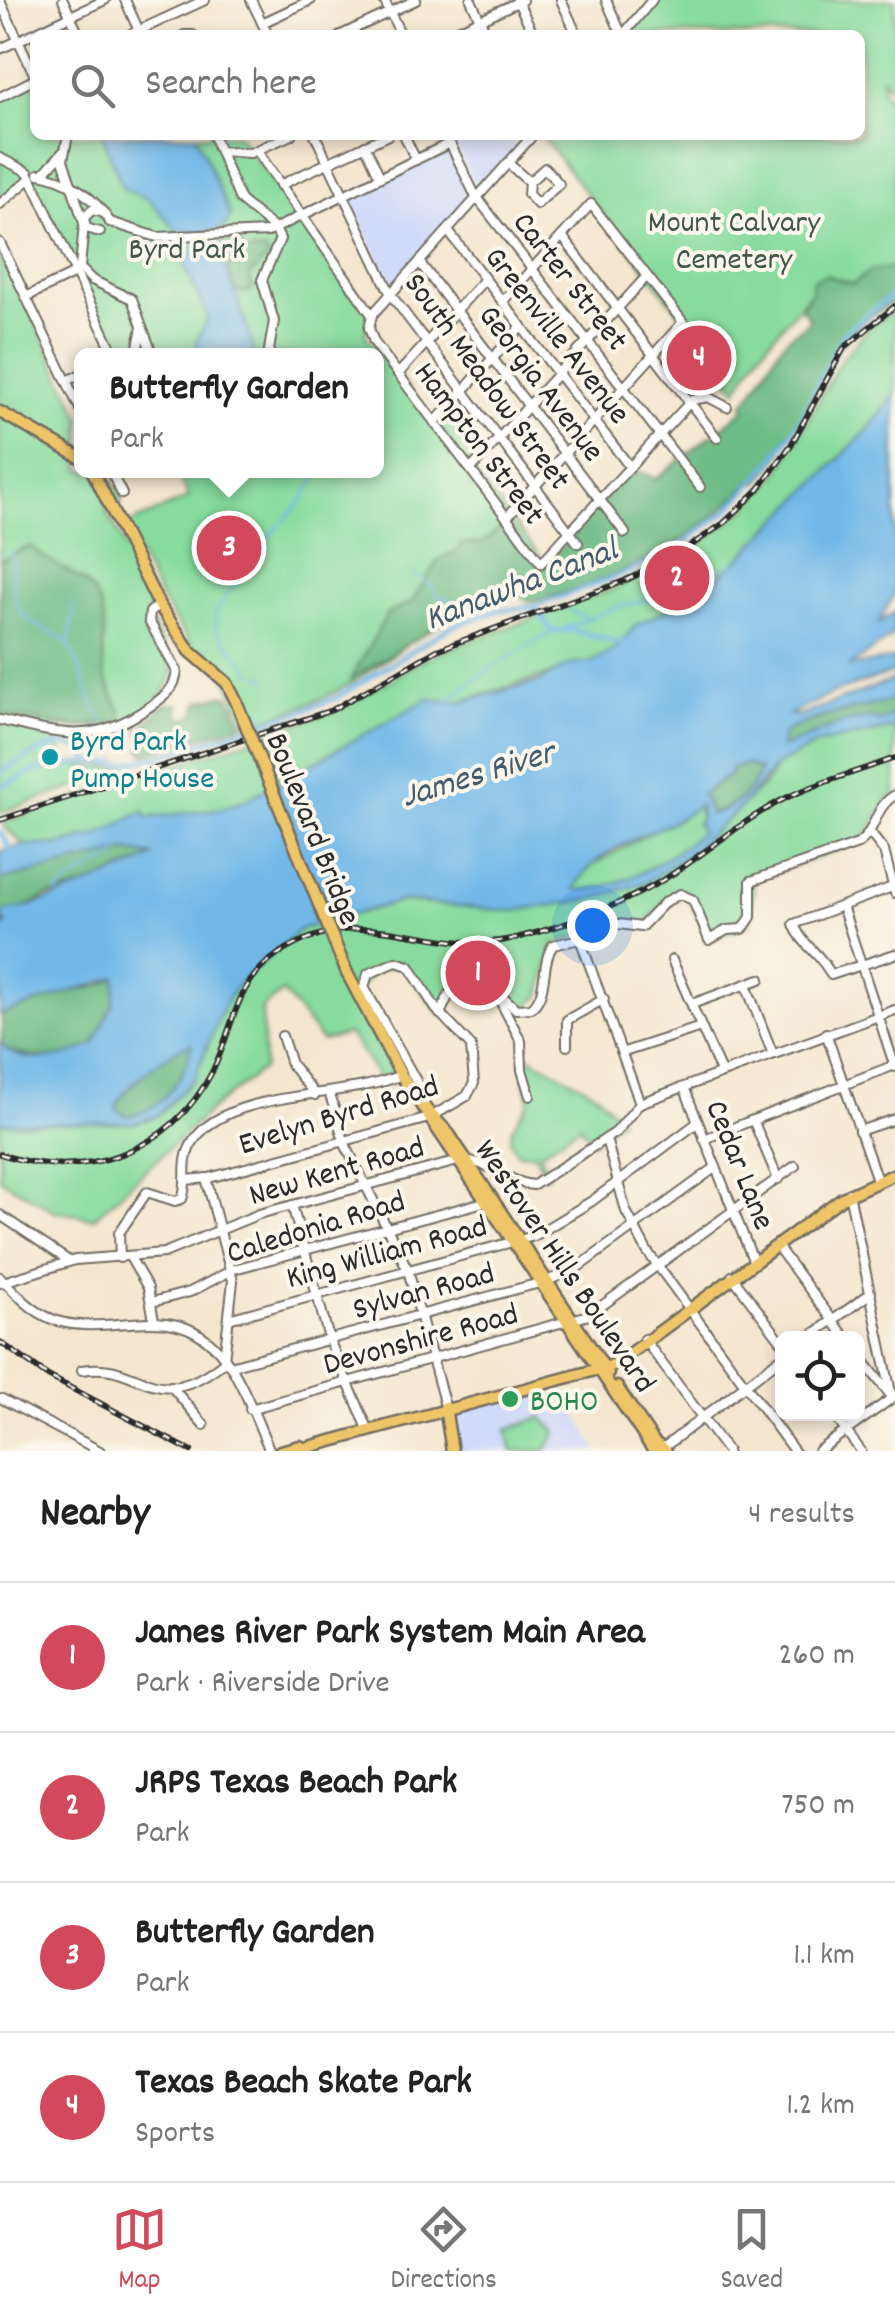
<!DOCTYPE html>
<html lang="en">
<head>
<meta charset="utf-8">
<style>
  body { margin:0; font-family:Dekko,sans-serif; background:#f2f2f2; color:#222 }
  .controls { position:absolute; right:30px; bottom:30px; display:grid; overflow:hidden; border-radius:15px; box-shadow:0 5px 15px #0003 }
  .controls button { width:90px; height:90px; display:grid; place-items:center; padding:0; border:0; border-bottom:2px solid #e0e0e0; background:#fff; color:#222; font:50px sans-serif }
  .you { position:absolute; left:592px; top:925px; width:35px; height:35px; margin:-25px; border:8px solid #fff; border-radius:50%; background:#1a73e8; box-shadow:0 0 0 15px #1a73e833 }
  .badge { display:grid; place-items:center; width:65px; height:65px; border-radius:50%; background:#d1495b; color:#fff; font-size:32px; font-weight:700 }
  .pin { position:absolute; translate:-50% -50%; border:5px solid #fff; box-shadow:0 2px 10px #0006 }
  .popup { position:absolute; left:74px; top:348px; width:310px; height:130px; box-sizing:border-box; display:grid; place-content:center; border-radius:15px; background:#fff; filter:drop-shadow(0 2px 8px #0005); font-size:32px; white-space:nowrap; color:#767676 }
  .popup b { font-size:38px; color:#222 }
  .popup::after { content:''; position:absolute; left:50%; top:100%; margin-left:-20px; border:20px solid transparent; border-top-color:#fff }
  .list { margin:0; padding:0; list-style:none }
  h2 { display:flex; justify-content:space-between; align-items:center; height:130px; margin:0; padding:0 40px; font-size:42px }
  h2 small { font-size:32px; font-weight:400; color:#767676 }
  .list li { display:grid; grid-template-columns:65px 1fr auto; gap:30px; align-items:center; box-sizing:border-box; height:150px; padding:0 40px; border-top:2px solid #e0e0e0 }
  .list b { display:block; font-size:38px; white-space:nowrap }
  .list p { margin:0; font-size:32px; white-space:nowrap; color:#767676 }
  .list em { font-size:32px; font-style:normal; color:#767676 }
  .icon { flex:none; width:55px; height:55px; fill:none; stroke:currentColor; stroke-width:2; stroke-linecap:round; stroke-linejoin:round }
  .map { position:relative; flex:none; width:895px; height:1451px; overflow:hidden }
  .search { position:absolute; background:#fff; box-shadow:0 5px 15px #0003; left:30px; right:30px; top:30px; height:110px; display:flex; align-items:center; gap:25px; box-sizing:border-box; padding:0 35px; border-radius:15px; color:#767676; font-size:38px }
  .sheet { height:730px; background:#fff }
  nav { display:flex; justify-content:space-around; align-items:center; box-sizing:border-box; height:140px; border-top:2px solid #e0e0e0; background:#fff; font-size:28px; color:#767676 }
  nav a { display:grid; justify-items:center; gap:5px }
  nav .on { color:#d1495b }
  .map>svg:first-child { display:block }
  .built { fill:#d0daf9 }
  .green { fill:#87db9e; stroke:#598364; stroke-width:2.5 }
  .forest { fill:#6dbb85; stroke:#4c7358; stroke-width:2.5 }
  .water { fill:#71b8e8; stroke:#4e728a; stroke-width:2.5; fill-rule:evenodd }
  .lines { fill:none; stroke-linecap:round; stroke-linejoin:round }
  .stream { stroke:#71b8e8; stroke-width:2.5 }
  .canal { stroke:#71b8e8; stroke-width:5 }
  .minor-casing { stroke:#726c64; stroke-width:12 }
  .major-casing { stroke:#726c64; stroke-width:15 }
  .minor { stroke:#fff; stroke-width:8 }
  .major { stroke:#eec569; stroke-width:10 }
  .rail-casing { stroke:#2b2b2b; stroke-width:6 }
  .rail { stroke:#fbf7ec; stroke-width:2.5; stroke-dasharray:8; stroke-linecap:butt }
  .major-bridge-casing { stroke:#726c64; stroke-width:15; stroke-linecap:butt }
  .major-bridge { stroke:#eec569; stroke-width:10 }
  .culture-dot { fill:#0f9aa8; stroke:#fbf7ec; stroke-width:4 }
  .leisure-dot { fill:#2e9e5b; stroke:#fbf7ec; stroke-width:4 }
  .labels { text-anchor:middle; stroke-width:8; stroke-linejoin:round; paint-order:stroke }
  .park-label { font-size:32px; fill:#425748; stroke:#fbf7ec }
  .street-label { font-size:32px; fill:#2b2b2b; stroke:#fbf7ec }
  .culture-label { font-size:32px; fill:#0d838f; stroke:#fbf7ec; text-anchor:start }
  .leisure-label { font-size:32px; fill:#27864d; stroke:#fbf7ec; text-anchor:start }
  .water-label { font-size:35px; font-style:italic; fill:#445c6d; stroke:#fbf7ec }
</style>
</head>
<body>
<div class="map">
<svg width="895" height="1451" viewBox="0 0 895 1451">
  <rect width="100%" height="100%" fill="#fbf7ec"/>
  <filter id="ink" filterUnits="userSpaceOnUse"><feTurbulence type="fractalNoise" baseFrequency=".01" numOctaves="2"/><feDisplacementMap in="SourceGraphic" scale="20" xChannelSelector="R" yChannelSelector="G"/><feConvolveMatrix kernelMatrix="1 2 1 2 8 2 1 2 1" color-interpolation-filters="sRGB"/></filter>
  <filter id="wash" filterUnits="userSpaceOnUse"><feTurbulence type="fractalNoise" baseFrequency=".0048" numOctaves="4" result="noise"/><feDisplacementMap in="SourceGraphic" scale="40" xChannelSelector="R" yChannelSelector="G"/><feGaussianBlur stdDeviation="2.25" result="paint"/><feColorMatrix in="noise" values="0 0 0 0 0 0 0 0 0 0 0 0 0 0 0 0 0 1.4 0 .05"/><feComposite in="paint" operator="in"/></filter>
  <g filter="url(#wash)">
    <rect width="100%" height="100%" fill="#f5e6cf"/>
    <g class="built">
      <path d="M450,135H510L516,149L477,191Z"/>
      <path d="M450,147L473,198L395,289L345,195Z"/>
      <path d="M543,1388L555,1407L569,1403L598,1451H456L448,1413Z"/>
    </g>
    <g class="green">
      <path d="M658,0H895V93L882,78L883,93L895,104V267L871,271L853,284L826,275L759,353L737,390L706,348L718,366L702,378L686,355L702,342L541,135H860V35H629Z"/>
      <path d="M35,82V135H238L370,312L365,335L453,446L438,423L450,409L483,453L469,466L546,564L521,595C442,605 416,642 353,682C321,702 282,713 247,726L224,671L195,651L163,603L124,526L189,498L176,471L376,470V356L119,355L31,177L0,201V98Z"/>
      <path d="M0,250L81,417V470L108,471L123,501L105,509L155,601L147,613L174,669C154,743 57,732 0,717Z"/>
      <path d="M895,310V394L867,431L731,567L686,600L635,626L614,651L592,662L459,702L428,700L244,801L218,809L147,818L143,811L101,834L57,846L24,845L4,826V822L341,709L432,655L614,589L689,552L748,507L778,474L842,358L873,324Z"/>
      <path d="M0,723L54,733L67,765L128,769L0,813Z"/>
      <path d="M895,728V795L888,799L864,841L754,880L750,923L709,940L688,895L665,902L641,927L625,922L553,945L541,995L524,1010L489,983L462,979L440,1014L401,962L376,970L352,995L395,1073L380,1080L349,1034L322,1041L283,992L262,1008L264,1068L216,1105L94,1218L55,1211L0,1179V1123H135L157,1116L194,1079L224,1005L239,983L301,929L401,901L513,911L592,899L692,851L765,784L776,766L817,744Z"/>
      <path d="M698,805L702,832C669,860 618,892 573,890L590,867Z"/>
      <path d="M528,1056L597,1094L620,1119L593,1142L580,1126L540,1153L548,1175L544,1176L536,1154L518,1153L510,1141L512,1128L529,1102L521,1057Z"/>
      <path d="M542,1417L557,1432L546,1451H512L507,1430Z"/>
    </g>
    <g class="forest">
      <path d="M238,236L245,252L264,251L269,257L250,275L252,290L244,293L236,290L228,271L232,250H225L221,240Z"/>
      <path d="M895,267V301L864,321L838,348L778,458L757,484L752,480C693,545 616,580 532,602L520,595L474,603L351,679L387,614L412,602L438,560L458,550L461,544L482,543L504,526L513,531L542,570L631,468L656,479L745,409L743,404C761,384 769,360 785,341C792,331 803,330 810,319L801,308L811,293L813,279L826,275L853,284L870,271Z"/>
      <path d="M30,546C49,565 77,571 93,592C111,617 101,642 104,669C106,684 115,699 122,713L117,723L79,727L0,714V560Z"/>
      <path d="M222,695L230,697L242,725L145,754L140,749L146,743L138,731L164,705L179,704L178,717L188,718L196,713L198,702Z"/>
      <path d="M895,699V714L882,721L869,718L780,749L783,733C819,713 857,711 895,699Z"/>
      <path d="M746,764L760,770C751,793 734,808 710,814L702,794L731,774L732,768Z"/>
      <path d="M127,851L154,856L94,883L46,897L15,912L0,927V879Z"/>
      <path d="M117,976L114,1001L95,1044C63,1061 34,1061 2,1048V1014L49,996L100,986Z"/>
      <path d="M191,1043C189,1075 160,1113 127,1117L116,1109C118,1090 172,1049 191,1043Z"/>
    </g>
    <g class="water">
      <path d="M102,135H196L230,215C226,239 197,231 177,231L149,199L123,189Z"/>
      <path d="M210,240C223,249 251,337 254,355L198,353L196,343L208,318L184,265L196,246Z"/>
      <path d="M895,394V593L878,624L895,612V634L848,667L895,658V672L838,691L790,714L799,716L895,679V699C857,711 819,713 783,733L781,748L842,723L869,718L882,721L895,714V728L817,744L776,766L740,808L692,851L647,882L592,899L513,911L401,901L301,929L239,983L224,1005L194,1079L157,1116L135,1123H0V1042C19,1069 69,1058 94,1044L114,1001L116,977L0,1015V927L7,924L1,916L7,910C20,914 136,867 153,856L127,851L5,879H0V851L24,845H59L101,834L144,811L148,818L218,809L244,801L428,699L459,702L538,682L569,665L592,662L614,650L635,626L686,600L731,567L867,431ZM746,764L760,770C751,793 734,809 710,814L702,794L731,774L732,768ZM699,805L701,818L697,824L701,832C670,859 616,893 574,889C598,841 662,835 699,805ZM191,1044C188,1075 160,1113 127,1116L116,1109C118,1091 173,1048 191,1044Z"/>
    </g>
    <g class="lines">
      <g class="stream">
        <path d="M10,551C18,572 8,589 20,610C30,628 55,630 68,644C80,658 86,700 105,724"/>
        <path d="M413,573L431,585L437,596L454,602"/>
        <path d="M570,611L587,618"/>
        <path d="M69,644L74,605"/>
        <path d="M254,674L217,632L215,614L250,557L302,501L321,470"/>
        <path d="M260,675L268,680"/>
        <path d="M447,701L492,667L544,637L612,609L677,592L734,563"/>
        <path d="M261,711L267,722"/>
        <path d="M116,758L117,763"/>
        <path d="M57,894L67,883L116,856"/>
      </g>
      <g class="canal">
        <path d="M534,607L552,631L572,630L620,643"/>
        <path d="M0,772C25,759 73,725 90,762L124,764L160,756L297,713L336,698L452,626L500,610L534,607L637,569L677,548L726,512L772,462L800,420L843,334L895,293"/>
        <path d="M0,787L42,768L90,762"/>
        <path d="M0,832L11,850"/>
      </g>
    </g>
  </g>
  <g filter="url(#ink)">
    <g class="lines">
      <defs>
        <g id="minor">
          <path d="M63,0L79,35"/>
          <path d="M125,0L139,31"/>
          <path d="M251,0L268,35"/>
          <path d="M384,0L401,35"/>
          <path d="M471,0L487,35"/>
          <path d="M517,0L534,35"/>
          <path d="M561,0L577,35"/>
          <path d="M606,0L622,35"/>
          <path d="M0,1L35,76"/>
          <path d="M262,23L311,0"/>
          <path d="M129,35L205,0"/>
          <path d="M184,35H193"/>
          <path d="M341,35L416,0"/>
          <path d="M447,35L522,0"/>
          <path d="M623,35L652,0"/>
          <path d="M0,49L105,0"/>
          <path d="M0,97L35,79"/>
          <path d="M68,135L63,160L84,223L80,268L92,280L132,299L153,356"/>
          <path d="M213,135L240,200L275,229L280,239L262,280L274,321L268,356"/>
          <path d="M315,135L391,295L578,543"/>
          <path d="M404,135L416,160"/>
          <path d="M446,135L475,195L700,487"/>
          <path d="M365,145L380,177"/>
          <path d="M220,151L250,153L291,135"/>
          <path d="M257,151L372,315L369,328L374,342L541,563L692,400L708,397L727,407"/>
          <path d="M0,158L28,172L115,356"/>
          <path d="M508,163L529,182L528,194L537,204L559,184L545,168L529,182"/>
          <path d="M44,173L63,152"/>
          <path d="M39,174C68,178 95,198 110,222"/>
          <path d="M280,185L388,135"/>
          <path d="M0,204L31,178"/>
          <path d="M110,222L157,237L268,232L450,143"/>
          <path d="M448,231L630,467"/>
          <path d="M100,232L86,228L84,218L92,210L101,212"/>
          <path d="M562,236L717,438"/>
          <path d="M0,243L81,411"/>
          <path d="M420,263L625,533"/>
          <path d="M26,297L77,272"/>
          <path d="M503,301L591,204L683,322L507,517"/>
          <path d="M372,315L533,135"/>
          <path d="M136,356L142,327"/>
          <path d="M398,374L485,279"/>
          <path d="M67,381L81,374"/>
          <path d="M435,422L522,326"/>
          <path d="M471,469L647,276"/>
          <path d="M110,470L122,494"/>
          <path d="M0,720C62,735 94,745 149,707C164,697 175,690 177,671L149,621L150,612L159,605"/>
          <path d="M871,834L884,851L895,893"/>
          <path d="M895,886L794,924C801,945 822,954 831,975L895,954"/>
          <path d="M842,906L895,1067"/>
          <path d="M580,939L640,1103"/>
          <path d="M672,960L721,1072"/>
          <path d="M746,985L772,1052"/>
          <path d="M497,995L521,1041L522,1070L530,1096"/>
          <path d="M692,1004L760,979"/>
          <path d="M440,1014L454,984L472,977L489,983L516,1009L531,1008C549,994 540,964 553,945L580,939L611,923L641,927L665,902L680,894L693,900L709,940L727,930L743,929L751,917V881L858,844C877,830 874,807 895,795"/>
          <path d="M826,1033L877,1180"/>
          <path d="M282,1036L291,1064L315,1095"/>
          <path d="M567,1046V1020L604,999"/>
          <path d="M624,1052L701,1027"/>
          <path d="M684,1087L753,1260"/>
          <path d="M330,1095L345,1144L408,1270L445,1406"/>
          <path d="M753,1120L778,1179"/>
          <path d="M859,1131L895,1119"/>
          <path d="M606,1139L626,1211L647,1251L794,1451"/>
          <path d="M704,1139L895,1065"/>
          <path d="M206,1178L233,1281L224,1359"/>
          <path d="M185,1180L209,1178L429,1118L467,1096L474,1083L471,1046L436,1009L409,966L396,962L368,974L364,987L425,1097L424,1107"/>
          <path d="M849,1193L892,1397"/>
          <path d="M292,1205L330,1342L369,1431"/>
          <path d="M0,1215L69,1261"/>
          <path d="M776,1245L846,1338"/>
          <path d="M120,1258L119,1233L147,1192L175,1201L182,1199C189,1182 181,1165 190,1147C219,1087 344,1101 401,1075"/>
          <path d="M131,1259L148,1288L154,1320"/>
          <path d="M732,1276L782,1342"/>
          <path d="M0,1277C19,1296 34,1315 61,1322C122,1337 182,1292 231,1367C247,1392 258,1424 270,1451"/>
          <path d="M0,1283L75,1260L164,1253L259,1214L458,1161C486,1157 506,1183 534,1185L616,1132L640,1103L895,1010"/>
          <path d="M152,1302L190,1292L234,1269L488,1201"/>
          <path d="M232,1318L534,1236L592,1201L697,1123"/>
          <path d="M808,1338L871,1293"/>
          <path d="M644,1339L727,1451"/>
          <path d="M858,1354L892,1397"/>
          <path d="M230,1366L547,1281L577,1268L716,1167"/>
          <path d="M82,1370C139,1359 155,1419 225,1361"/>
          <path d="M171,1386L204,1425"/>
          <path d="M2,1399L100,1451"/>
          <path d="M250,1409L589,1315L795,1166"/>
          <path d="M833,1414L861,1451"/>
          <path d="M659,1451L782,1357"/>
          <path d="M818,1451L895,1396"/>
        </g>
        <g id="major">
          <path d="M0,412L81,458"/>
          <path d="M92,470L159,605L190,651L227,683L236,701"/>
          <path d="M347,973L401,1075L654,1451"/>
          <path d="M425,1108L449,1134L608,1373"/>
          <path d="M617,1387L654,1442L666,1451"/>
          <path d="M445,1407L452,1451"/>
          <path d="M280,1451L300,1446"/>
          <path d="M294,1451L614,1365L842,1198L895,1174"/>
        </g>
      </defs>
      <use href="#minor" class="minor-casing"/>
      <use href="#major" class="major-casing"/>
      <use href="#minor" class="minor"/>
      <use href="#major" class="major"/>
      <defs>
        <g id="rail">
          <path d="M0,820L332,710L437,650L624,581L674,557L724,523L759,489L791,445L844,348L895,306"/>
          <path d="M0,1154C84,1183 171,1152 212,1072C234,1029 233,985 277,955C367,895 432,961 520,937C571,924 630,902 674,873C712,848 747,817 788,797C822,781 860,771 895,758"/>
          <path d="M0,1342L48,1376L191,1451"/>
        </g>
      </defs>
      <use href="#rail" class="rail-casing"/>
      <use href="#rail" class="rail"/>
      <defs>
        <path id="major-bridge" d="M236,701L347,973"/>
      </defs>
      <use href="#major-bridge" class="major-bridge-casing"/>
      <use href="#major-bridge" class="major-bridge"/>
    </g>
  </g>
  <circle class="culture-dot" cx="50" cy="757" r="10"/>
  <circle class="leisure-dot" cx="510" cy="1399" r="10"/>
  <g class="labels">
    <g class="park-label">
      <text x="734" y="231">Mount Calvary<tspan x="734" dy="37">Cemetery</tspan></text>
      <text x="187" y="258">Byrd Park</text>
    </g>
    <g class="street-label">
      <text transform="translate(572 280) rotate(52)" y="11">Carter Street</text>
      <text transform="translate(559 334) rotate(52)" y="11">Greenville Avenue</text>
      <text transform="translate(489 380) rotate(54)" y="11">South Meadow Street</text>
      <text transform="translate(543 382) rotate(53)" y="11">Georgia Avenue</text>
      <text transform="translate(481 442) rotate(53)" y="11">Hampton Street</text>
      <text transform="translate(315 828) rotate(68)" y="11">Boulevard Bridge</text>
      <text transform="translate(338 1113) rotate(-17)" y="11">Evelyn Byrd Road</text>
      <text transform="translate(742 1164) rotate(68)" y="11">Cedar Lane</text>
      <text transform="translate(336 1169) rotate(-16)" y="11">New Kent Road</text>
      <text transform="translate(315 1225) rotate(-17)" y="11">Caledonia Road</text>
      <text transform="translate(386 1250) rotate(-15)" y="11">King William Road</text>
      <text transform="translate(567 1265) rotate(56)" y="11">Westover Hills Boulevard</text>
      <text transform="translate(423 1289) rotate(-15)" y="11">Sylvan Road</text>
      <text transform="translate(420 1337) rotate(-15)" y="11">Devonshire Road</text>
    </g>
    <g class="culture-label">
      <text x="70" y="750">Byrd Park<tspan x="70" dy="37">Pump House</tspan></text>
    </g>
    <g class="leisure-label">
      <text x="530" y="1410">BOHO</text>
    </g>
    <g class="water-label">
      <text transform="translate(520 582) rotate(-21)" y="12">Kanawha Canal</text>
      <text transform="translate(477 772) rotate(-17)" y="12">James River</text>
    </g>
  </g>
</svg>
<div class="controls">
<button><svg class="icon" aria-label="locate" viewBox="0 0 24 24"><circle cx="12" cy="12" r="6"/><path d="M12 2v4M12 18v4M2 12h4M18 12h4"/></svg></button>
</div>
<div class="you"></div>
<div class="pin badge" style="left:478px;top:973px">1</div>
<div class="pin badge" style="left:677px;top:578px">2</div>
<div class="pin badge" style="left:229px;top:548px">3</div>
<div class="popup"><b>Butterfly Garden</b>Park</div>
<div class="pin badge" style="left:699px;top:358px">4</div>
<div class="search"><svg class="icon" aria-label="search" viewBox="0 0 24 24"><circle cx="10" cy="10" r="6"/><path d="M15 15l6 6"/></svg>Search here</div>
</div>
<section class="sheet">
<h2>Nearby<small>4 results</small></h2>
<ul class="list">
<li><span class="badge">1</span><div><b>James River Park System Main Area</b><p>Park · Riverside Drive</p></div><em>260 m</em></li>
<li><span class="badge">2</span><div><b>JRPS Texas Beach Park</b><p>Park</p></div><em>750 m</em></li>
<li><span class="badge">3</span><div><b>Butterfly Garden</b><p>Park</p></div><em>1.1 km</em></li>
<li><span class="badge">4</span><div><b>Texas Beach Skate Park</b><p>Sports</p></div><em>1.2 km</em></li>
</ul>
</section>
<nav>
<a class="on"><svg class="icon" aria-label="map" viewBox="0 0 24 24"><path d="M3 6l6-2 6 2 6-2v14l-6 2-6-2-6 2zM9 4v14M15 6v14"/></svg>Map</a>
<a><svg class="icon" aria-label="directions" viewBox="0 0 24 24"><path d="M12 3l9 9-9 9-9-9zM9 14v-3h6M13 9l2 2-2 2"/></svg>Directions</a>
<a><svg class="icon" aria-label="saved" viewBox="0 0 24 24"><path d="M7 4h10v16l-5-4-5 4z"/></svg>Saved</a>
</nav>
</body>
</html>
